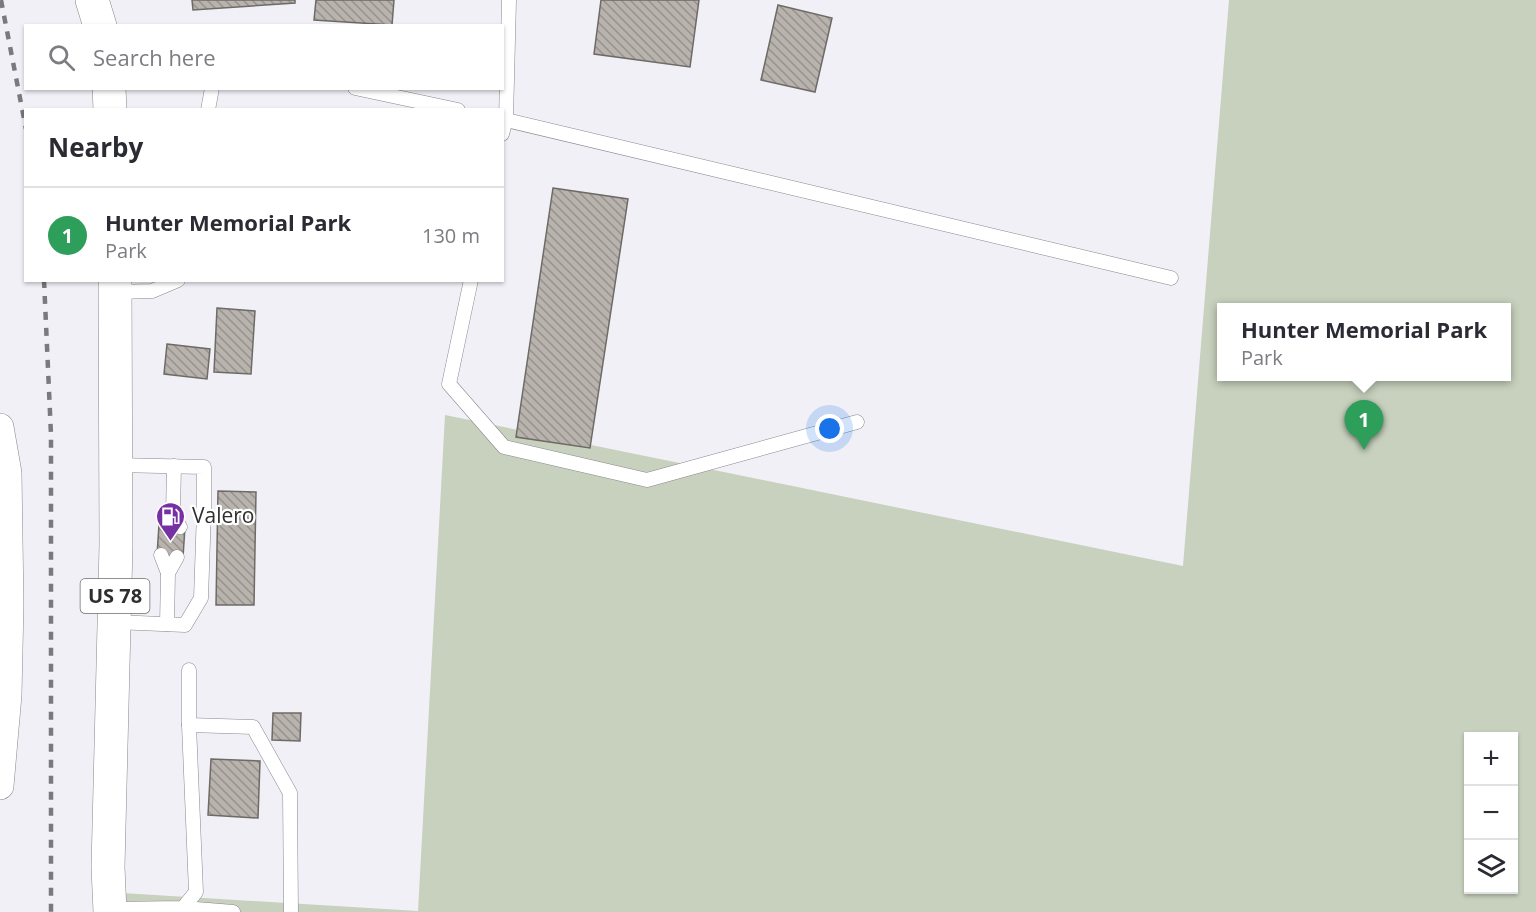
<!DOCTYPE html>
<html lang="en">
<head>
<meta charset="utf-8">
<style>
  body { margin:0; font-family:"Open Sans",sans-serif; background:#f2f2f3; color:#2b2b33 }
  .controls { position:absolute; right:18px; bottom:18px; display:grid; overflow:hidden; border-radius:0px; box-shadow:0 2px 4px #0004 }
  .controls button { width:54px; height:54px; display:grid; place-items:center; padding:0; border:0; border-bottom:2px solid #e1e1e2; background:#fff; color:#2b2b33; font:30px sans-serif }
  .you { position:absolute; left:830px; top:429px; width:21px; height:21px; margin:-15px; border:4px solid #fff; border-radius:50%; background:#1a73e8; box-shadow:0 0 0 9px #1a73e833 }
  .badge { display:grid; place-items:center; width:39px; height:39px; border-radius:50%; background:#7530a4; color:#fff; font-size:20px; font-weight:700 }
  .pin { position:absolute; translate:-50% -50px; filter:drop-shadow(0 2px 3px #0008) }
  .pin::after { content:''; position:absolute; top:32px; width:21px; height:18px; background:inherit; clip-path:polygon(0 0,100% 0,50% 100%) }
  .popup { position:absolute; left:1217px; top:303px; width:294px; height:78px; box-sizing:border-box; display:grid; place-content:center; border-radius:0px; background:#fff; filter:drop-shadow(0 2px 4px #0005); font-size:20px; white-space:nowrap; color:#7c7c81 }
  .popup b { font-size:22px; color:#2b2b33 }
  .popup::after { content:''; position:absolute; left:50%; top:100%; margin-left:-12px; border:12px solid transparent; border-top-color:#fff }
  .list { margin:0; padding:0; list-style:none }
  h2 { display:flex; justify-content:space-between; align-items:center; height:78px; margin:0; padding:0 24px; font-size:26px }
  h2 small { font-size:20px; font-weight:400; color:#7c7c81 }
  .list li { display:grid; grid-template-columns:39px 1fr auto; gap:18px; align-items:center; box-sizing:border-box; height:96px; padding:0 24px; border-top:2px solid #e1e1e2 }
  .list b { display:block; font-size:22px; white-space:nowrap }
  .list p { margin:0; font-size:20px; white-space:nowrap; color:#7c7c81 }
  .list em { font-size:20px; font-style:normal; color:#7c7c81 }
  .icon { flex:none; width:33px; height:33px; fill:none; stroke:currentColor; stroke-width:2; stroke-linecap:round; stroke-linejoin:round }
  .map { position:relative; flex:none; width:1536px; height:912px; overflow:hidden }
  .search { position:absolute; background:#fff; box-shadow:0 2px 4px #0004; left:24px; top:24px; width:480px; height:66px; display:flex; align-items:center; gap:15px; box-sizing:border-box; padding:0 21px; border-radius:0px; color:#7c7c81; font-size:22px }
  .panel { position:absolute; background:#fff; box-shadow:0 2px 4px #0004; left:24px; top:108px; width:480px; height:174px; border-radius:0px }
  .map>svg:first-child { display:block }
  .park { fill:#c7d1bd; fill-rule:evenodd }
  .building { fill:url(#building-back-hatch); stroke:#6e6a65; stroke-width:1.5 }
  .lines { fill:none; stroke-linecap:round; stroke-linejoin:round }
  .lane-casing { stroke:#88878e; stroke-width:15 }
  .street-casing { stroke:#88878e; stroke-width:28 }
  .primary-casing { stroke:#88878e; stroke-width:34 }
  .lane { stroke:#fff; stroke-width:14 }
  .street { stroke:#fff; stroke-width:27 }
  .primary { stroke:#fff; stroke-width:33 }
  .rail { stroke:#7a797d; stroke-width:4.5; stroke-dasharray:8 8; stroke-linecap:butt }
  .labels { text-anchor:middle; stroke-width:4.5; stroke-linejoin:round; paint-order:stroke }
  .shield { fill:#fff; stroke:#6d6d6e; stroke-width:1.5 }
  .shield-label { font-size:20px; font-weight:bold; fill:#2e2e30 }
  .poi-label { font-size:21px; fill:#2e2e30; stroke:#fff; text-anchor:start }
</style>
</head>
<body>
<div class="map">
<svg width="1536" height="912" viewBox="0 0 1536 912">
  <defs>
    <pattern id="building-back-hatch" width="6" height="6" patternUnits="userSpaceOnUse" patternTransform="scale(1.5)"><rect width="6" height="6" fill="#b8b3ad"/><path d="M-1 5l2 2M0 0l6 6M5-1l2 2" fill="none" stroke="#96928d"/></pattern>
  </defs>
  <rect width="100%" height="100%" fill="#f1f0f7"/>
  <path class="park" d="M1229,0H1536V912H122V893L418,911L445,415L1183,566ZM1222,308H1506V376H1222ZM1468,736H1514V890H1468Z"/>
  <g class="building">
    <path d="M192,0H295V3L193,10Z"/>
    <path d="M316,0H394L392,25L314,20Z"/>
    <path d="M601,0H699L690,67L594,54Z"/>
    <path d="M778,5L832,18L815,92L761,80Z"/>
    <path d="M553,188L628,199L590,448L516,437Z"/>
    <path d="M217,308L255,311L251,374L214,372Z"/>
    <path d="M167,344L210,349L207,379L164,374Z"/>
    <path d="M218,491L256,492L254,605H216Z"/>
    <path d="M159,525L185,527L183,557L157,555Z"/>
    <path d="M273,713H301L300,741L272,740Z"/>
    <path d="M211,759L260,761L258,818L208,815Z"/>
  </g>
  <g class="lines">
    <defs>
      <g id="lane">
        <path d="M355,88L458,110"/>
        <path d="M208,110L212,88"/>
        <path d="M502,119L1171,278"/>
        <path d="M502,134L506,119L509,0"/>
        <path d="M471,280L449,384L504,447L647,480L857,422"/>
        <path d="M115,292L152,291L178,280"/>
        <path d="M174,466L173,514L180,527"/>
        <path d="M161,555L168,573"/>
        <path d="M115,622L185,625L201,598L204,511V467L116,465"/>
        <path d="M167,624L168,573L177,557"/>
        <path d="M189,725L253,727L290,793L291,912"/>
        <path d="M183,908L233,912"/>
        <path d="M110,909L183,908L196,892L189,725V670"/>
      </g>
      <path id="street" d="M0,427L8,473L10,604L8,695L0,786"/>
      <g id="primary">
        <path d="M92,0L100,26"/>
        <path d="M109,88L110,110"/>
        <path d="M110,912L108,867L116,545L115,280"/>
      </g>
    </defs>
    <use href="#lane" class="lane-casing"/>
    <use href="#street" class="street-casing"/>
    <use href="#primary" class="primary-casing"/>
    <use href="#lane" class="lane"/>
    <use href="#street" class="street"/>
    <use href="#primary" class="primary"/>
    <g class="rail">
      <path d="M1,0L26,129"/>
      <path d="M44,280L51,435V912"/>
    </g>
  </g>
  <defs>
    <symbol id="fuel-pin" viewBox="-11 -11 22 30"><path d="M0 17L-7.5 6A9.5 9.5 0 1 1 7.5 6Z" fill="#7530a4" stroke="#fff"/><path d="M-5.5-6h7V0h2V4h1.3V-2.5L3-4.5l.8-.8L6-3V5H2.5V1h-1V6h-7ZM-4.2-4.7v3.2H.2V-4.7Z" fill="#fff"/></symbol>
  </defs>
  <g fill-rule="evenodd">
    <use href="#fuel-pin" x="154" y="500" width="33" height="45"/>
  </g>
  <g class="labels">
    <rect class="shield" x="80.5" y="579" width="69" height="34" rx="4.5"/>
    <g class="shield-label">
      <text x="115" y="603">US 78</text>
    </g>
    <g class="poi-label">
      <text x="192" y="523">Valero</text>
    </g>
  </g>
</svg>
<div class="controls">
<button>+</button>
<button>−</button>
<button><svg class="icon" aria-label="layers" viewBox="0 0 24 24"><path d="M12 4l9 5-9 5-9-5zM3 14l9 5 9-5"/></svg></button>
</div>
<div class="you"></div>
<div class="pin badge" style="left:1364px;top:450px;background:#2e9e5b">1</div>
<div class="popup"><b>Hunter Memorial Park</b>Park</div>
<div class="search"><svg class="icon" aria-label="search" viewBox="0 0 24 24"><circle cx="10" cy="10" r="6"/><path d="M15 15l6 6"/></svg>Search here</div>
<section class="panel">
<h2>Nearby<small></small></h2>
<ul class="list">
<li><span class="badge" style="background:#2e9e5b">1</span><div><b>Hunter Memorial Park</b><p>Park</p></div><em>130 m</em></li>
</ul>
</section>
</div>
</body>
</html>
